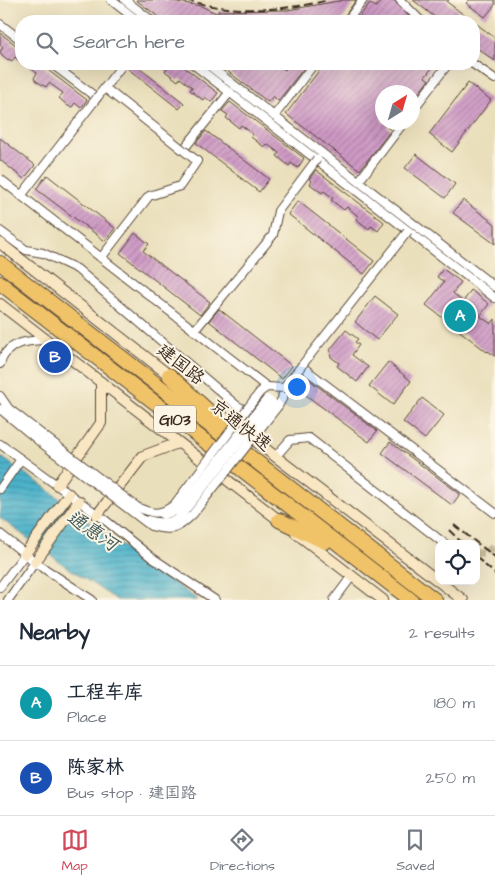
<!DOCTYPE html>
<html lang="en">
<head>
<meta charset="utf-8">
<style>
  body { margin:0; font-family:"Architects Daughter","LXGW WenKai TC",sans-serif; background:#f2f2f3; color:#1f2937 }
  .controls { position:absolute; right:15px; bottom:15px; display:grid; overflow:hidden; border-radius:10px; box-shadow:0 5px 20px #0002 }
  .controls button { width:45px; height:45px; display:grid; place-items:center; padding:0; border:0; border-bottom:1px solid #e0e1e3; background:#fff; color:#1f2937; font:25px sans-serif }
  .compass { position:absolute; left:375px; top:85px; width:45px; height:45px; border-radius:50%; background:#fff; box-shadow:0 5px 20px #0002; rotate:37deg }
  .you { position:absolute; left:296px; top:386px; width:18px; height:18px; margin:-12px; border:4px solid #fff; border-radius:50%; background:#1a73e8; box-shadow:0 0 0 8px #1a73e833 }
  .badge { display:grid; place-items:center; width:32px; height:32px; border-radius:50%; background:#d1495b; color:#fff; font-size:16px; font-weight:700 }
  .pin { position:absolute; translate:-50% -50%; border:2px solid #fff; box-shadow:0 1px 5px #0006 }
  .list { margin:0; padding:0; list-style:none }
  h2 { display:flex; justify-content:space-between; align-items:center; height:65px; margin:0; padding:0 20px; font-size:21px }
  h2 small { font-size:16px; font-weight:400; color:#747a83 }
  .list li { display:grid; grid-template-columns:32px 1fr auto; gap:15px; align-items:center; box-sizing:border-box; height:75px; padding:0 20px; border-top:1px solid #e0e1e3 }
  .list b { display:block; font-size:19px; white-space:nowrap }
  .list p { margin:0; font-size:16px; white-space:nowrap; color:#747a83 }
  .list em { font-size:16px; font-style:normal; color:#747a83 }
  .icon { flex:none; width:28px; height:28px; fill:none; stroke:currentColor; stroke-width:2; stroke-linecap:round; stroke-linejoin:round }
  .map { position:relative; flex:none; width:495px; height:600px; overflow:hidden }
  .search { position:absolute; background:#fff; box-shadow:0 5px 20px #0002; left:15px; right:15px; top:15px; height:55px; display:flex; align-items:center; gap:12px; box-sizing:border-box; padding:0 18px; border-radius:20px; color:#747a83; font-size:19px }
  .sheet { height:215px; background:#fff }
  nav { display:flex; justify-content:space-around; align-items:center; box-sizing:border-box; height:70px; border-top:1px solid #e0e1e3; background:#fff; font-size:14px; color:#747a83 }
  nav a { display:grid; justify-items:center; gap:2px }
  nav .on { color:#d1495b }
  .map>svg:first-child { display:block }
  .water { fill:url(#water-rules); stroke:#446e74 }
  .building { fill:url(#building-hatch) }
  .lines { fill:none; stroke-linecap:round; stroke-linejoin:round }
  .street-tunnel { stroke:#c7bb9c; stroke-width:8; stroke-dasharray:8 4; stroke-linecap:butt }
  .street-casing { stroke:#554536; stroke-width:10 }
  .secondary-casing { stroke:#554536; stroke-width:12 }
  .highway-casing { stroke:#554536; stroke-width:16 }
  .street { stroke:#fff; stroke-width:8 }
  .secondary { stroke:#f9e7c3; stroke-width:10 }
  .highway { stroke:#f0c369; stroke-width:14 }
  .rail { stroke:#3b2a1e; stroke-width:2; stroke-dasharray:8 4; stroke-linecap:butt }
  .street-bridge-casing { stroke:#554536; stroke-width:10; stroke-linecap:butt }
  .street-bridge { stroke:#fff; stroke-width:8 }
  .labels { text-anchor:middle; stroke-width:4; stroke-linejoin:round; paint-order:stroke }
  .shield { fill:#fcf5e5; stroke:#75675a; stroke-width:1 }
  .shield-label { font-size:16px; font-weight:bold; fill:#3b2a1e }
  .street-label { font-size:18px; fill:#3b2a1e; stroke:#fcf5e5 }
  .water-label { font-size:19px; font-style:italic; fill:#415a5b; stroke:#fcf5e5 }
</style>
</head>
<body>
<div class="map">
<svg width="495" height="600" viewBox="0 0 495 600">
  <defs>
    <pattern id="water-rules" width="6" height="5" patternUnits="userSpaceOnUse" patternTransform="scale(1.25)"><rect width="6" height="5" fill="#4cb2cb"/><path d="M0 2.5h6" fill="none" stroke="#4091a4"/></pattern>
    <pattern id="building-hatch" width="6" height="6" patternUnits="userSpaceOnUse" patternTransform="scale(1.25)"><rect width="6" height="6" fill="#cf9ac6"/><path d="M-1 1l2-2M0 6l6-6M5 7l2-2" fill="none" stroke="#a97ea0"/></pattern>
  </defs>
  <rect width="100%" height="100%" fill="#fcf5e5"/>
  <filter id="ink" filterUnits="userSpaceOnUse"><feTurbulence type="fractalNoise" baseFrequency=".02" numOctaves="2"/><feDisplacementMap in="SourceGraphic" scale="10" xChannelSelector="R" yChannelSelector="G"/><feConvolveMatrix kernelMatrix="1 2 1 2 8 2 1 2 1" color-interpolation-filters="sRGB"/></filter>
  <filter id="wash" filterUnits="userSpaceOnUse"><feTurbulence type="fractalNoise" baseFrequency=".0096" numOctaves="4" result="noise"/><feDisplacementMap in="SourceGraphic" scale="20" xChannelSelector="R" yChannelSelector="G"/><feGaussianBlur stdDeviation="1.12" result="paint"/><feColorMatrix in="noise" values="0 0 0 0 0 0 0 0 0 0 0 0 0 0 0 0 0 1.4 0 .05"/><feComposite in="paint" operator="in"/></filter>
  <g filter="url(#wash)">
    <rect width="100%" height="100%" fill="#eadfbb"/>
    <path class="water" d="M0,456L42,485L111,538L198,600H117L64,565L0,518Z"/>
    <g id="blocks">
      <g class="building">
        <path d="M136,0H166L201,6L218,14V11L288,10L344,0H356L341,21H265L267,19L238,21H164Z"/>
        <path d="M382,0H394L413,21H356L370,3L376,7Z"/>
        <path d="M413,0H449L447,2L472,21H440Z"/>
        <path d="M469,0H495V5L485,17L466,3Z"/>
        <path d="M474,22L495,38V61L474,46Z"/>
        <path d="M0,33L21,49V62L15,57L12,61L9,59L8,60L2,55L0,52L3,47L0,45Z"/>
        <path d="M34,64H40L87,100L81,108L75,103L72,107L68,106L59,98L63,93L49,83L46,87L36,81L34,78L37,73L30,68Z"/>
        <path d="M129,64H134L184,103L179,109L127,68Z"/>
        <path d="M161,64H180L218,93L211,102L205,97L203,100L190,90L192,87L180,78L178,81L165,71L167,68Z"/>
        <path d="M218,64H277L285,70L290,64H307L278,101L273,96L268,102Z"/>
        <path d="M324,64H435L425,77L429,80L412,101V92H382V122H391L387,127L391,130L360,170L286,114Z"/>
        <path d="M468,83L491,100L452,152L429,134Z"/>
        <path d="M230,102L304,158L298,168L291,163L289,166L277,156L279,153L267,144L264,147L251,137L253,134L241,125L239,128L226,118L228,115L222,111Z"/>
        <path d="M206,131L269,179L259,192L196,143Z"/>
        <path d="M0,138L35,165L24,179L0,160Z"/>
        <path d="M416,154L455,184L445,198L405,168Z"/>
        <path d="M316,170L384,222L378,231L371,226L369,229L356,219L358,216L347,207L344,210L331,200L333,198L324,191L322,193L310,184L312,181L309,179Z"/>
        <path d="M47,175L115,228L105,241L36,189Z"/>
        <path d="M463,200L495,224V244L453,213Z"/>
        <path d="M298,201L374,261L364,274L288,214Z"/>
        <path d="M135,233L149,244L143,251L210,302L200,315L120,253Z"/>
        <path d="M443,269L461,282L453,293L463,302L471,290L489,304L480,316L491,324L495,319V356L488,351L487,352L426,305L444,282L437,277Z"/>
        <path d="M375,296L398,314L377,340L355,322Z"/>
        <path d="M219,309L292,366L282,379L209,321Z"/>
        <path d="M346,330L358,339L355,342L359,345L352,355L368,367L357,382L337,366L339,363L331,357L330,350Z"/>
        <path d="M388,362L411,381L393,405L369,386Z"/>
        <path d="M307,378L377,431L369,442L299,390Z"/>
        <path d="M422,398L444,415L425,439L403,422Z"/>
        <path d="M390,442L460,494L452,505L382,453Z"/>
      </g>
    </g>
  </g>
  <g filter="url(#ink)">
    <use href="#blocks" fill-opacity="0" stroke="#554536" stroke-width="1"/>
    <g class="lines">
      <path class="street-tunnel" d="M476,553L485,554L495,546"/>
      <defs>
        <g id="street">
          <path d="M111,0L138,21"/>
          <path d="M125,0L152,21"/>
          <path d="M400,0L421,21"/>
          <path d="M347,21L363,0"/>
          <path d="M0,24L21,40"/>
          <path d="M52,64L97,98"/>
          <path d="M193,64L495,298"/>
          <path d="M207,64L495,287"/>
          <path d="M473,64L495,79"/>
          <path d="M412,111L448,64"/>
          <path d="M274,116L314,64"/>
          <path d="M183,150L230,92"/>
          <path d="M359,181L404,122"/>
          <path d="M0,231L26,250L43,253L77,269L236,405L245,410L257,412"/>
          <path d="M0,364C7,341 27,341 48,340"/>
          <path d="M301,366L495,513"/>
          <path d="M0,396L9,409L44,436"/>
          <path d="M278,406L282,399L284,388"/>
          <path d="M0,409L39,441"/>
          <path d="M0,444L105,520L151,557L215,600"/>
          <path d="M276,456L290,440L309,438L445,544"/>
          <path d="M0,489L21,459"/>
          <path d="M0,534L39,565L92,600"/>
          <path d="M0,587L25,554"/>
          <path d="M8,600L35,562"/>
          <path d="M334,600L352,576"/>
        </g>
        <g id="secondary">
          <path d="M0,243L174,379"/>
          <path d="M0,304L284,524"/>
          <path d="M220,414L463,600"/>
          <path d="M57,485L101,423V382"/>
          <path d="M97,515L143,456L178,443"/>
          <path d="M296,533L383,600"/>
          <path d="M25,554L69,494"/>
          <path d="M35,562L79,501"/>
        </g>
        <g id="highway">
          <path d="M0,263L435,600"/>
          <path d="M0,283L411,600"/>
          <path d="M169,375L229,430"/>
          <path d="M279,520L325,542"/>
        </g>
      </defs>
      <use href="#street" class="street-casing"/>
      <use href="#secondary" class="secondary-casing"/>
      <use href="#highway" class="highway-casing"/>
      <use href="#street" class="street"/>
      <use href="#secondary" class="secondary"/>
      <use href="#highway" class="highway"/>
      <g class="rail">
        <path d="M186,0C231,13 282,12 328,0"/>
        <path d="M454,525L495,557"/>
        <path d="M449,530L463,544"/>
        <path d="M476,557L495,574"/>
      </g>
      <defs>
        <g id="street-bridge">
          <path d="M0,179L267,387"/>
          <path d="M21,196L123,64"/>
          <path d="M101,258L149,196L180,186L197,161L105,88"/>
          <path d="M194,331L273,235L278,211L317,159"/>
          <path d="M44,436L137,507C152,514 160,516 174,505L260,392L267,387L284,388L408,231"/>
          <path d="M39,441L151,526C172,532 178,529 193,514L278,406"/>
          <path d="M163,515L176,511L183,505L267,399"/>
          <path d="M148,520C159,524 169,523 179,518L272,402"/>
        </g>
      </defs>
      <use href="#street-bridge" class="street-bridge-casing"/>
      <use href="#street-bridge" class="street-bridge"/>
    </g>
  </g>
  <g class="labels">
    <rect class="shield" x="154" y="405.5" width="42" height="27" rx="4"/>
    <g class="shield-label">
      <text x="175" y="425">G103</text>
    </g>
    <g class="street-label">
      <text transform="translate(181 364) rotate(38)" y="6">建国路</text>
      <text transform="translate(241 425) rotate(38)" y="6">京通快速</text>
    </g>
    <g class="water-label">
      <text transform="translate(93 530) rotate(34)" y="7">通惠河</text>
    </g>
  </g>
</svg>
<div class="controls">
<button><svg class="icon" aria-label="locate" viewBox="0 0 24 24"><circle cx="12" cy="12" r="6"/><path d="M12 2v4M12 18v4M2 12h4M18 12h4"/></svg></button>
</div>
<svg class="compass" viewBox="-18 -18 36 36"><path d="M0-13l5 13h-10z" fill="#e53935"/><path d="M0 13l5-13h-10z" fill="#747a83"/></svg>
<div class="you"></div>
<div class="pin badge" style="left:460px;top:316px;background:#0f9aa8">A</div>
<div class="pin badge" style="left:55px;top:357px;background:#1a4fb4">B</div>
<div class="search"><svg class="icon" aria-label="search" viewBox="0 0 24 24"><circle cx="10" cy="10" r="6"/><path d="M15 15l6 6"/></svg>Search here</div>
</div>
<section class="sheet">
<h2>Nearby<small>2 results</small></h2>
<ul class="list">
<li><span class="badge" style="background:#0f9aa8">A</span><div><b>工程车库</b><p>Place</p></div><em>180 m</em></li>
<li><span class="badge" style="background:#1a4fb4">B</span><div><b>陈家林</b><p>Bus stop · 建国路</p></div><em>250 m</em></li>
</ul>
</section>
<nav>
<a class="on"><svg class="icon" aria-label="map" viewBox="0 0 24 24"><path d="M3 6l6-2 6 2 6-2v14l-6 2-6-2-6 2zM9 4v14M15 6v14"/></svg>Map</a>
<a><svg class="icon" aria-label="directions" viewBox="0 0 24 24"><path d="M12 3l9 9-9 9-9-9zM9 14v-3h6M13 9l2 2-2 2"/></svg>Directions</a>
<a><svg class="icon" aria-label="saved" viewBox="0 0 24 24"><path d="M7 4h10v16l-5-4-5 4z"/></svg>Saved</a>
</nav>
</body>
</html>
